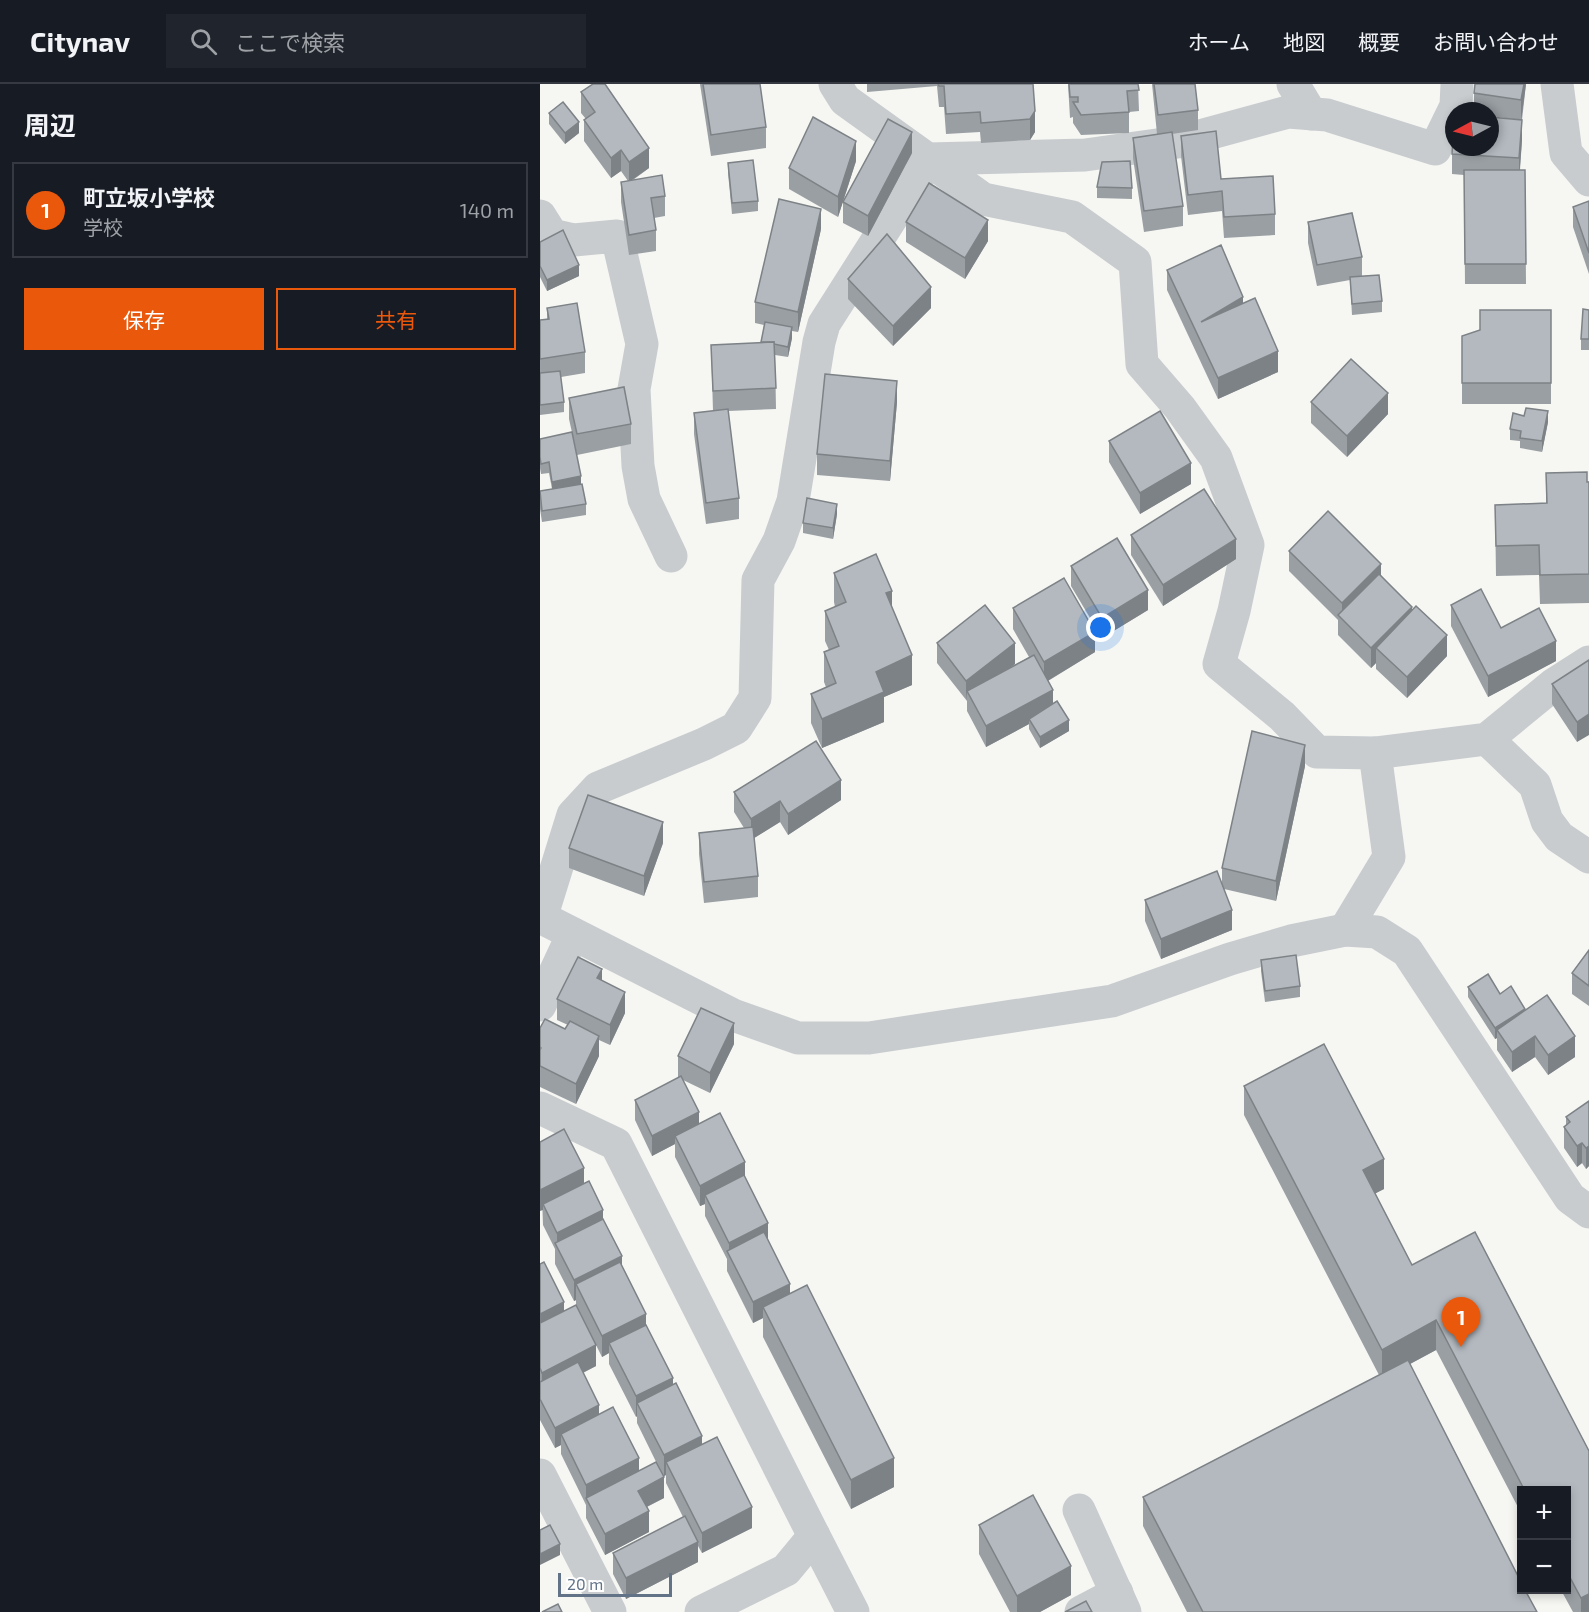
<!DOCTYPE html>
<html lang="ja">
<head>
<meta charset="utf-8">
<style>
  body { margin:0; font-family:"Exo 2","Noto Sans JP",sans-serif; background:#20242c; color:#f1f3f6 }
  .controls { position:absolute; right:18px; bottom:18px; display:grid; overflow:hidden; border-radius:0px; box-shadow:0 3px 9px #0003 }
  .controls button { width:54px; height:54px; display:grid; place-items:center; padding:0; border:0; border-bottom:2px solid #363941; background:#171b24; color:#f1f3f6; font:30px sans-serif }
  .compass { position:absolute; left:905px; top:18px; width:54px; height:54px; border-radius:50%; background:#171b24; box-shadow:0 3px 9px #0003; rotate:263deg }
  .scale { position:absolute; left:18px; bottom:15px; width:114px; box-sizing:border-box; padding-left:6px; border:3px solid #627387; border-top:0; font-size:16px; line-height:21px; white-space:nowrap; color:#627387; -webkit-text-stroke:4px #fff; paint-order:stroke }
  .you { position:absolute; left:561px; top:544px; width:21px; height:21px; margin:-15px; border:4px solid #fff; border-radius:50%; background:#1a73e8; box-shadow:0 0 0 9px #1a73e833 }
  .badge { display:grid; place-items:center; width:39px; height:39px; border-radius:50%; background:#ea580c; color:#fff; font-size:20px; font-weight:700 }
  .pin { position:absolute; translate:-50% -50px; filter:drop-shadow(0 2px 3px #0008) }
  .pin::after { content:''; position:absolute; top:32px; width:21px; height:18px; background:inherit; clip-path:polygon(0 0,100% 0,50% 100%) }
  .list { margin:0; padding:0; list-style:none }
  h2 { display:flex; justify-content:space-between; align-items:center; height:78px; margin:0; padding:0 24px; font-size:26px }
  h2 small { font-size:20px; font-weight:400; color:#9ea1a6 }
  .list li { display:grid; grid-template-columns:39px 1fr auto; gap:18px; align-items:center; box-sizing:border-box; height:96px; margin:0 12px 12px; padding:0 12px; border:2px solid #363941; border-radius:0px }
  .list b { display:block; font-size:22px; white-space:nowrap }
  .list p { margin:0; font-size:20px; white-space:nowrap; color:#9ea1a6 }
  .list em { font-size:20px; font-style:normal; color:#9ea1a6 }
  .actions { display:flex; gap:12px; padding:18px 24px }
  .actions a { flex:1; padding:14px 0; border:2px solid #ea580c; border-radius:0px; text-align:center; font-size:21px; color:#ea580c }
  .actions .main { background:#ea580c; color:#fff }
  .icon { flex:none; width:33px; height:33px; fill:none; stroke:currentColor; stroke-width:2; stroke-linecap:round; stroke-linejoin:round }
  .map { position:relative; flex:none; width:1049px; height:1528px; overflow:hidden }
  header { display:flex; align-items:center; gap:36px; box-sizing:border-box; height:84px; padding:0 30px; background:#171b24; border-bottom:2px solid #363941 }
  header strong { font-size:28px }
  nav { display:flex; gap:33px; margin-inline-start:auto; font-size:21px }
  .search { width:420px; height:54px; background:#20242c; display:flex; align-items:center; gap:15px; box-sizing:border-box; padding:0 21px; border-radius:0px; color:#9ea1a6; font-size:22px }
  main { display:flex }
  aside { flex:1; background:#171b24 }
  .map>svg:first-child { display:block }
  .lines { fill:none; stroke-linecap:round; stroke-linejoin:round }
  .minor { stroke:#c8cccf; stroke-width:33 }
  .wall { fill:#9a9fa4; fill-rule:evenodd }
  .shaded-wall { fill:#7d8286 }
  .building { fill:#b3b9bf; stroke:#7d8286; stroke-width:1.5 }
</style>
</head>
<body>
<header>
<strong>Citynav</strong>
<div class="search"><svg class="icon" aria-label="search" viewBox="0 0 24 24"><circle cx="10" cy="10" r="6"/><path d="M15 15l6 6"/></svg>ここで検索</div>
<nav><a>ホーム</a><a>地図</a><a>概要</a><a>お問い合わせ</a></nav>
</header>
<main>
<aside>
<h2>周辺<small></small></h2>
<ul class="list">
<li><span class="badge">1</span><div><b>町立坂小学校</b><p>学校</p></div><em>140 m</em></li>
</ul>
<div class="actions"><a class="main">保存</a><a>共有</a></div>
</aside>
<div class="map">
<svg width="1049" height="1528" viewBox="0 0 1049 1528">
  <rect width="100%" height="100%" fill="#f6f7f3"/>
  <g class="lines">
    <g class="minor">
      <path d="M295,0L305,16L443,115L532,133L595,178L602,280L640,324L676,374L708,461L694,527L679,580L742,632L777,668L835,669L947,655L1013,601L1049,578"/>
      <path d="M753,0L771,30"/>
      <path d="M1017,0L1026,69L1049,96"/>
      <path d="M389,75L545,71L638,58L748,28L787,31L895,65L916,22L917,0"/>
      <path d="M0,132L12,151L34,156L77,152L102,260L94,305L98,382L104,415L131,472"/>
      <path d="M947,655L995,701L1007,737L1019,753L1049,773"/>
      <path d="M0,833L193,931L258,954H329L572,917L690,875L751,857L805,846L837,848L867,867L1030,1114L1049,1128"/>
      <path d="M1,834L33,731L58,704L164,660L196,644L215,614L218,496L239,457L253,417L279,258L284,240L389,75"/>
      <path d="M805,846L849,773L835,669"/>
      <path d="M0,921L33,850"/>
      <path d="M0,1024L76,1060L274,1452L246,1486L161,1528"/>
      <path d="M0,1391L70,1528"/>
      <path d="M539,1426L585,1528"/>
      <path d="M274,1452L313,1528"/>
      <path d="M541,1528L577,1509"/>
    </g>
  </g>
  <g class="wall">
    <path d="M160,0H220L226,43V64L171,72Z"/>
    <path d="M327,0H493L495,48L490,56L441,59L440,48L406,50L404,23H399L397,2L327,8Z"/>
    <path d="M528,0H598L599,27L589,28V49L541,51L533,39V33L530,34Z"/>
    <path d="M612,0H655L658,26V46L632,50L643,122V142L604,148L593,74V54L617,50Z"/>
    <path d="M935,0H986L982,36V56L980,86H985L986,200H925L924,91L912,90V70L965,34L950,32V27H934V9Z"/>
    <path d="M41,8L109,84L93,96L125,112V132L114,134L116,146V167L89,171L81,118V98L88,97L81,87L71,94L44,57V36L46,35L41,29Z"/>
    <path d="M9,29L39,49L25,60L9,40Z"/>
    <path d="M641,52L681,95L735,130V151L684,154L682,127L648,131L641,72Z"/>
    <path d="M372,69L328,152L303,139V118Z"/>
    <path d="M316,77L298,133L249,105V84Z"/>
    <path d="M188,79L218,117V127L192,130L188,89Z"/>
    <path d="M557,103L592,104V115L557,114Z"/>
    <path d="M1049,117V190L1033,143V123Z"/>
    <path d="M366,138L448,157L425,195L366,158Z"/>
    <path d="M768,138L822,173V192L842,217V228L812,231L810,196L777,202L768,159Z"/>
    <path d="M281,145L258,248L252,247V254L248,273L235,271L236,325L188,327L199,414V435L166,440L154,350V329L173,327L171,261L221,259L224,241L215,239V218Z"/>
    <path d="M0,158L39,192L7,207L0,193Z"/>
    <path d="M627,186L703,220L738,288L678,315L627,206Z"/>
    <path d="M308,195L391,224L353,262L308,215Z"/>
    <path d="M7,224L45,268V289L21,293L24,318V328L0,331V236L7,235Z"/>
    <path d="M1011,226V320H922V252Z"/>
    <path d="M1049,226V266H1041V255Z"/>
    <path d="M29,314L91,340V360L37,371L29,335Z"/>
    <path d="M357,318L350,397L277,391V370Z"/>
    <path d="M771,318L848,330L807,373L771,339Z"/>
    <path d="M1008,338L1002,368L980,364V357L970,356V345Z"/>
    <path d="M0,355L41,400L46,420V431L2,438L0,425V407L12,405L9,389L1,390L0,384Z"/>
    <path d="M569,357L651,400L600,430L569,378Z"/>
    <path d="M1006,389L1049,398V519L1000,520L999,491L956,492L955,421L1006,419Z"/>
    <path d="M297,430L293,455L263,449V439Z"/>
    <path d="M591,451L696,475L623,522L591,471Z"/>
    <path d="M749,467L841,491L872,526L907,572L867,614L836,585V579L831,584L798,551V536L749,487Z"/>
    <path d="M531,482L608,526L562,554L531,502Z"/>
    <path d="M294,489L352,525L372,601L344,613V638L282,664L271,639V610L286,603L284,598V568L289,566L285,557V527L295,523L294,518Z"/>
    <path d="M911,521L1016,577L948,613L911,542Z"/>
    <path d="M473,524L555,568L508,597L513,620L529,647L500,664L489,645V640L446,663L427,627V617L397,579V559L475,580L469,584L489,573L473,545Z"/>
    <path d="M1049,576L1037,658L1012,620V600Z"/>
    <path d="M765,682L736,817L684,805L692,846L621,875L605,837V816L682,799V784Z"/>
    <path d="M194,708L301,716L248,751L240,738L214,754L218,792V813L164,819L159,770V749L204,744L194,728Z"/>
    <path d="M123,759L104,812L29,784V764Z"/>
    <path d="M1049,866V922L1032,910V889Z"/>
    <path d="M721,876L760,902V913L725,918L721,887Z"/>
    <path d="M62,897L85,929L70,961L59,956V972L36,1020L0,1003V944L25,945L28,941L17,936V915Z"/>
    <path d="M928,903L960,910L985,926L1035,973L1008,991L995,973L972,988L957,966V954L955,955L928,913Z"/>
    <path d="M194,960L170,1009L143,996L159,1040L205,1094L228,1156L250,1210L354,1403L311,1425L223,1253V1234L213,1239L187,1187V1175L165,1132V1120L160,1122L135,1073V1060L112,1072L95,1036V1016L138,994V972Z"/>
    <path d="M784,960L844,1075V1105L835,1109L872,1181L935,1148L1049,1367V1528H1033L1021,1506H1026V1407H981V1429L896,1266L870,1280L981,1498V1506H985L997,1528H647L603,1442V1413L839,1291L704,1031V1002Z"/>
    <path d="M1049,1017V1082L1046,1085L1042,1079L1037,1083L1024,1064V1043L1026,1041V1033Z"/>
    <path d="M0,1058L44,1099L63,1135L106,1241L133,1300L162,1360L212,1444L162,1469L158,1462V1478L86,1515L73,1490V1469L143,1433L126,1399V1391L124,1392V1414L107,1423L109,1448L65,1471L46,1434V1421L21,1370V1361L15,1364L0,1336V1180L24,1227L36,1221V1216L34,1217L15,1180V1165L3,1141ZM36,1221L62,1273L69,1269V1280L96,1333L97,1332V1339L123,1392L99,1387L59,1330L43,1289L56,1282Z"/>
    <path d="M439,1441L531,1511L500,1528H470L439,1470Z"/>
  </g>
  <g class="shaded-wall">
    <path d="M984,0H986L981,37V16Z"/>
    <path d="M495,27V48L490,56V35Z"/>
    <path d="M982,36V56L979,95V74Z"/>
    <path d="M39,38V49L25,60V49Z"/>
    <path d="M372,48V69L328,152V132Z"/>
    <path d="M316,57V77L298,133V113Z"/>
    <path d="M109,64V84L89,98V78Z"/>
    <path d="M81,66V87L71,94V74Z"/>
    <path d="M281,125V145L258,248V228Z"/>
    <path d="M448,136V157L425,195V174Z"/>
    <path d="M39,181V192L7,207V196Z"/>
    <path d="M391,203V224L353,262V242Z"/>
    <path d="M703,213V233L661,238Z"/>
    <path d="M252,243V254L248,273V263Z"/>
    <path d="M738,267V288L678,315V294Z"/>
    <path d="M357,297V318L350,397V377Z"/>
    <path d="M848,309V330L807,373V352Z"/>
    <path d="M1008,327V338L1002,368V357Z"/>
    <path d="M651,379V400L600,430V409Z"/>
    <path d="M41,392V403L12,409V398Z"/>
    <path d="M297,420V430L293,455V444Z"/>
    <path d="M696,455V475L623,522V501Z"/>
    <path d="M841,480V501L802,534V519Z"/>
    <path d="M608,506V526L562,554V534Z"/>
    <path d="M352,507V536L346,509Z"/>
    <path d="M872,523V544L836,564V579L831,584V564Z"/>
    <path d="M555,548V568L504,599V578Z"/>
    <path d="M907,551V572L867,614V593Z"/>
    <path d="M1016,557V577L948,613V592Z"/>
    <path d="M475,559V580L431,614L427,607L426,617V597Z"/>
    <path d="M372,571V601L344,613V638L282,664V635L336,588Z"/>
    <path d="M513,606V627L489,635V640L446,663V642Z"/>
    <path d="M1049,630V651L1037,658V638Z"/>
    <path d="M529,636V647L500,664V653Z"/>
    <path d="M765,661V682L736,817V797Z"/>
    <path d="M301,696V716L248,751V730Z"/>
    <path d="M240,717V738L211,756V735Z"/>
    <path d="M123,738V759L104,812V792Z"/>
    <path d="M692,826V846L621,875V855Z"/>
    <path d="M62,885V905L57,894Z"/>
    <path d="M85,908V929L70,961V941Z"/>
    <path d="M985,925V935L957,946V954L955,955V944Z"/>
    <path d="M194,939V960L170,1009V989Z"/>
    <path d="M59,952V972L36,1020V1000Z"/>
    <path d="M995,952V973L972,988V968Z"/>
    <path d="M1035,952V973L1008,991V971Z"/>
    <path d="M159,1028V1048L135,1052V1060L112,1072V1052Z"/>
    <path d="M1042,1059V1079L1037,1083V1062Z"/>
    <path d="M1049,1062V1082L1046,1085V1064Z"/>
    <path d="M844,1075V1105L823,1116V1086Z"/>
    <path d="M205,1078V1099L165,1111V1120L160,1122V1102Z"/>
    <path d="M44,1084V1104L3,1120V1126L0,1127V1106Z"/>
    <path d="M63,1126V1147L17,1164V1149Z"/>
    <path d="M228,1139V1159L189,1171V1159Z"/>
    <path d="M82,1172V1193L36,1200V1216L34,1217V1196Z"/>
    <path d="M250,1200V1220L223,1223V1234L213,1239V1218Z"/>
    <path d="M24,1218V1239L0,1251V1230Z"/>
    <path d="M106,1230V1251L69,1259V1269L62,1273V1252Z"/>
    <path d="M896,1236V1266L842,1295V1266Z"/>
    <path d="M56,1261V1282L2,1309V1289Z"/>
    <path d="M133,1294V1314L97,1319V1332L96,1333V1312Z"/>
    <path d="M59,1321V1341L21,1350V1361L15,1364V1344Z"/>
    <path d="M162,1352V1372L126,1378V1391L124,1392V1371Z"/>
    <path d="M99,1374V1394L46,1414V1401Z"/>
    <path d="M354,1374V1403L311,1425V1396Z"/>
    <path d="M124,1393V1414L98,1427V1407Z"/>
    <path d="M212,1423V1444L162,1469V1449Z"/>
    <path d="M109,1427V1448L65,1471V1450Z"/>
    <path d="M158,1458V1478L86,1515V1494Z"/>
    <path d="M20,1460V1471L0,1481V1470Z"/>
    <path d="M531,1482V1511L500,1528H477V1512Z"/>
    <path d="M1049,1510V1528H1041V1514Z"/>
  </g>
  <g class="building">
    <path d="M53,0H65L109,64L89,78L81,66L71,74L44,36L55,28L41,8Z"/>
    <path d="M163,0H220L226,43L171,51Z"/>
    <path d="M398,0H493L495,27L490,35L441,39L440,28L406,30L404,2H399Z"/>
    <path d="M529,0H598L599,6L587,7L589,28L541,31L533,18H538V13H530Z"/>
    <path d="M614,0H655L658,26L618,31Z"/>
    <path d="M935,0H984L981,16L934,9Z"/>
    <path d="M23,18L39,38L25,49L9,29Z"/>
    <path d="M273,33L316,57L298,113L249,84Z"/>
    <path d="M950,33L982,36L979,74L912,70L914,38V63H950Z"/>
    <path d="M348,35L372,48L328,132L303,118Z"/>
    <path d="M676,47L681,95L733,92L735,130L684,133L682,107L648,111L641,52Z"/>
    <path d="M632,48L643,122L604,127L593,54Z"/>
    <path d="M213,76L218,117L192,119L188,79Z"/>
    <path d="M590,77L592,104L557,103L562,78Z"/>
    <path d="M924,86H985L986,180H925Z"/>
    <path d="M122,91L125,112L111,114L116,146L89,151L81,98Z"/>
    <path d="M389,99L448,136L425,174L366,138Z"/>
    <path d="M239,115L281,125L258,228L215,218Z"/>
    <path d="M1049,117V169L1033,123Z"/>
    <path d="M812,129L822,173L777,181L768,138Z"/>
    <path d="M23,146L39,181L7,196L0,182V158Z"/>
    <path d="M347,150L391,203L353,242L308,195Z"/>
    <path d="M681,161L703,213L661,238L715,214L738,267L678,294L627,186Z"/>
    <path d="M839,191L842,217L812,220L810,193Z"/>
    <path d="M37,219L45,268L0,275V236L9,235L7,224Z"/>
    <path d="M1043,225L1049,226V255H1041Z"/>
    <path d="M940,226H1011V299H922V252L940,246Z"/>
    <path d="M225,238L252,243L248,263L234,260V258H221Z"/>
    <path d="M234,258L236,304L173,307L171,261Z"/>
    <path d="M811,275L848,309L807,352L771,318Z"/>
    <path d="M20,287L24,318L0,321V289Z"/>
    <path d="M285,290L357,297L350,377L277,370Z"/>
    <path d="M84,303L91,340L37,350L29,314Z"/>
    <path d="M986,324L1008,327L1002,357L980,354L981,347L970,345L973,329L984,332Z"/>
    <path d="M188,325L199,414L166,419L154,329Z"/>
    <path d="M620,327L651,379L600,409L569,357Z"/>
    <path d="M32,348L41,392L12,398L9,378L1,380L0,373V355Z"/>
    <path d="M1047,388V398H1049V490L1000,491L999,461L956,462L955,421L1007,419L1006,389Z"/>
    <path d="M42,400L46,420L2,427L0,407Z"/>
    <path d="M664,405L696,455L623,501L591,451Z"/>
    <path d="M267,414L297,420L293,444L263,439Z"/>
    <path d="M788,427L841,480L802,519L749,467Z"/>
    <path d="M577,454L608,506L562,534L531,482Z"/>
    <path d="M336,470L352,507L346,509L372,571L336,588L344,608L282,635L271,610L296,599L284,568L299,562L285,527L306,518L294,489Z"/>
    <path d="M839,490L872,523L831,564L798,531Z"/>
    <path d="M524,494L555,548L504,578L473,524Z"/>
    <path d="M941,505L961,544L999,524L1016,557L948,592L911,521Z"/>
    <path d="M445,521L475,559L426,597L397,559Z"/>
    <path d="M876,522L907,551L867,593L836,564Z"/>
    <path d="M494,571L513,606L446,642L427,607Z"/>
    <path d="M1049,576V630L1037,638L1012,600Z"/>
    <path d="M517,617L529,636L500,653L489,635Z"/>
    <path d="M712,647L765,661L736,797L682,784Z"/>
    <path d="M276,657L301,696L248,730L240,717L211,735L194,708Z"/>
    <path d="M48,711L123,738L104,792L29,764Z"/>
    <path d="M213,743L218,792L164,798L159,749Z"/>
    <path d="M677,787L692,826L621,855L605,816Z"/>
    <path d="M1049,866V902L1032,889Z"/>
    <path d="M756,871L760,902L725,907L721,876Z"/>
    <path d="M38,873L62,885L57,894L85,908L70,941L17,915Z"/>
    <path d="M948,890L960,910L971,902L985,925L955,944L928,903Z"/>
    <path d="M1007,911L1035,952L1008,971L995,952L972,968L957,946Z"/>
    <path d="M161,924L194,939L170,989L138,972Z"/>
    <path d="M5,935L25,945L30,937L59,952L36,1000L0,982V966L1,964L0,963V944Z"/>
    <path d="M784,960L844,1075L823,1086L872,1181L935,1148L1049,1367V1510L1041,1514L1026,1486V1407H985L896,1236L842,1266L704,1002Z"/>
    <path d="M141,992L159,1028L112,1052L95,1016Z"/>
    <path d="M1049,1017V1062L1046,1064L1042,1059L1037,1062L1024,1043L1030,1038L1026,1033Z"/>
    <path d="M180,1029L205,1078L160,1102L135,1052Z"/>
    <path d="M24,1045L44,1084L0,1106V1058Z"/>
    <path d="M204,1091L228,1139L189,1159L165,1111Z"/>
    <path d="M49,1097L63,1126L17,1149L3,1120Z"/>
    <path d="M63,1135L82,1172L34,1196L15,1159Z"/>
    <path d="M224,1148L250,1200L213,1218L187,1167Z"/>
    <path d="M4,1178L24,1218L0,1230V1180Z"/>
    <path d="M80,1178L106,1230L62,1252L36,1200Z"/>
    <path d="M267,1201L354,1374L311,1396L223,1223Z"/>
    <path d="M36,1221L56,1261L2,1289L0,1284V1239Z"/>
    <path d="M106,1241L133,1294L96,1312L69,1259Z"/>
    <path d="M868,1276L981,1498V1506H985L997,1528H663L603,1413Z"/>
    <path d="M38,1278L59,1321L15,1344L0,1315V1298Z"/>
    <path d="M136,1299L162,1352L124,1371L97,1319Z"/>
    <path d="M73,1323L99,1374L46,1401L21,1350Z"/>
    <path d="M177,1353L212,1423L162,1449L126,1378Z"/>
    <path d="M116,1378L124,1393L98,1407L109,1427L65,1450L46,1414Z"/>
    <path d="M493,1411L531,1482L477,1512L439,1441Z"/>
    <path d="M145,1432L158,1458L86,1494L73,1469Z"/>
    <path d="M10,1441L20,1460L0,1470V1446Z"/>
    <path d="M546,1517L552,1528H525Z"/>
    <path d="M18,1520L22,1528H2Z"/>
  </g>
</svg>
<div class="controls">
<button>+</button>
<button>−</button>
</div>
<svg class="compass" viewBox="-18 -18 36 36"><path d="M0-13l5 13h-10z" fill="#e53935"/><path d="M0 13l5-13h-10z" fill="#9ea1a6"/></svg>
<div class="scale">20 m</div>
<div class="you"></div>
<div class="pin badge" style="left:921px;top:1263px">1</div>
</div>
</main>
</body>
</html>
